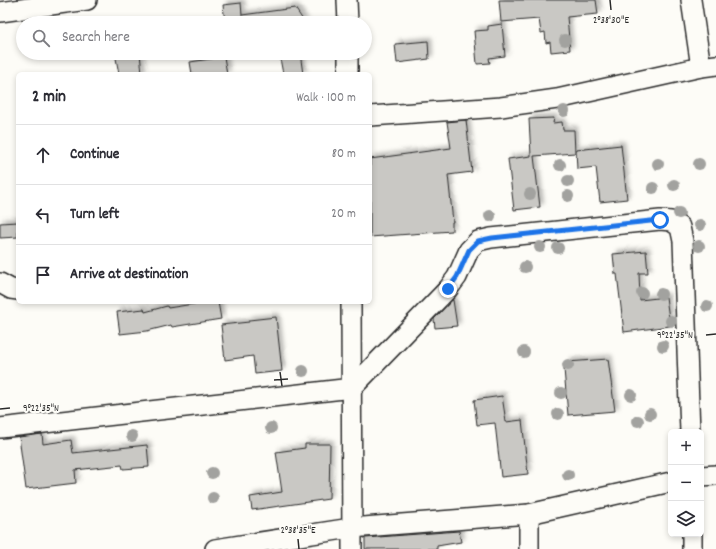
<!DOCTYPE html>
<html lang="en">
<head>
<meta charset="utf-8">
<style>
  body { margin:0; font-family:Dekko,sans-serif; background:#f7f7f7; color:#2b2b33 }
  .controls { position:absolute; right:12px; bottom:12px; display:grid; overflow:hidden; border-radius:6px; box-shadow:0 2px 6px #0003 }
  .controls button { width:36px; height:36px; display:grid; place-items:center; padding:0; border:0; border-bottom:1px solid #e1e1e2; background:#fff; color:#2b2b33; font:20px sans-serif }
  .stop { position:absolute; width:12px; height:12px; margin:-9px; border:3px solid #1a73e8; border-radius:50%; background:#fff }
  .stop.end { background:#1a73e8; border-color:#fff; box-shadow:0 1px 4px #0008 }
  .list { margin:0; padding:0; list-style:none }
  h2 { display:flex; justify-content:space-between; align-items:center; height:52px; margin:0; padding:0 16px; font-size:17px }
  h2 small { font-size:13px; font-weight:400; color:#7c7c81 }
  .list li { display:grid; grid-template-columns:26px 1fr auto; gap:12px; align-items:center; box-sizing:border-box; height:60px; padding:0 16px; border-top:1px solid #e1e1e2 }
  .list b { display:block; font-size:15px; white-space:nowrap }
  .list em { font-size:13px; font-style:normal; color:#7c7c81 }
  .icon { flex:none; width:22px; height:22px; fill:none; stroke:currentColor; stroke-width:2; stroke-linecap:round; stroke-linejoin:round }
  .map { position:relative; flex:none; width:716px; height:549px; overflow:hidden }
  .search { position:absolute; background:#fff; box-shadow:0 2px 6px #0003; left:16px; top:16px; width:356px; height:44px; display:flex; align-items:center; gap:10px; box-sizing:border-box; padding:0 14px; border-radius:22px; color:#7c7c81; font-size:15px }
  .panel { position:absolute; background:#fff; box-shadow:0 2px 6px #0003; left:16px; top:72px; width:356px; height:232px; border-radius:6px }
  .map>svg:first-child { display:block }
  .building { fill:#c9c8c4; stroke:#2b2b2b; filter:url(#shadow) }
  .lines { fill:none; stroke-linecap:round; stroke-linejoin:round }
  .minor-casing { stroke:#2b2b2b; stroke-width:22 }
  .minor { stroke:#fdfcf7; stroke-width:19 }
  .tree { fill:#a2a29f }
  .route { stroke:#1a73e8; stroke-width:5 }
  .ticks { fill:none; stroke:#2b2b2b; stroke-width:1.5 }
  .ticks-label { font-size:10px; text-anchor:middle; fill:#2b2b2b; stroke:#fdfcf7; stroke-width:4; stroke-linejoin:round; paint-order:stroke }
</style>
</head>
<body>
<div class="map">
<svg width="716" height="549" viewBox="0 0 716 549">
  <defs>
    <filter id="shadow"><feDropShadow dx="3.5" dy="-3.5" stdDeviation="2" flood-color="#0004"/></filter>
  </defs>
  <rect width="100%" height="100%" fill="#fdfcf7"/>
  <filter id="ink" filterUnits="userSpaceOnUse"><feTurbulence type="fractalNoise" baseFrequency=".025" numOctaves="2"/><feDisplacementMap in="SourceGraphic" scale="8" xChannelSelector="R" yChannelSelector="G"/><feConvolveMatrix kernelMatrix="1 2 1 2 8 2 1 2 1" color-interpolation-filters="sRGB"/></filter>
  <g filter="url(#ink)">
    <g class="building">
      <path d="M499,0H596L598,14L567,17L570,50L551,52L550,42L546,43L545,32L541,33L539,19L501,22Z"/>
      <path d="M241,3L242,15L295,8L305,23H225L223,5Z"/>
      <path d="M502,24L505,56L489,58L490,63L477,64L474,31L488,30V26Z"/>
      <path d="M428,41L429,59L397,63L395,44Z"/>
      <path d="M115,53H140L142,74H119Z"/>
      <path d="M279,53H300L303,74H283Z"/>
      <path d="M224,57L227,74H192L190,62Z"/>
      <path d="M554,118L553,123L562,122L563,130H574L575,153L534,156L540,207L514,210L508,159L531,156L529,119Z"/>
      <path d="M466,120L472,172L448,175L453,222H452V231L370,237V159L451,148L447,122Z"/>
      <path d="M621,145L627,199L600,202L596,167L577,169L576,150Z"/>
      <path d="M18,222V237L0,238V223Z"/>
      <path d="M646,251L648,273H639L640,300L666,297L670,326L624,332L617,274H615L613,254Z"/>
      <path d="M452,300H453L457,326L435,328L434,319Z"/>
      <path d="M206,302H218L221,319L172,327L171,325L147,331L120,334L117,312L144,309L145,312L167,306L168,308Z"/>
      <path d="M276,317L282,371L255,374L253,356L225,360L221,325L249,322V320Z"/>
      <path d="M608,359L615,411L568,415L564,369H567V362Z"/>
      <path d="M502,396L506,422L522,420L528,474L501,477L495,423L477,425L474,400Z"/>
      <path d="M42,434L43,444L71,440L73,453L147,445L149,467L123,469L122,465L75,470L76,483L26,489L19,437Z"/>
      <path d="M305,444H330L329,499L252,510L250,497L282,492L276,452L305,448Z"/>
      <path d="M459,531L461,542L437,546V549H365V538Z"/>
    </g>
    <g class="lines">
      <defs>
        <g id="minor">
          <path d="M347,0L348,23"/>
          <path d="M691,0L701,67"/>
          <path d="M0,12L87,0"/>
          <path d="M348,53V74"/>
          <path d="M370,116L501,107L557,99L701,67L716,65"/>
          <path d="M0,283L11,289L18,290"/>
          <path d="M351,302L352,549"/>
          <path d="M0,428L352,388L448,289L457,277L469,250L478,241L491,238L660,220L671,221L680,227L683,241L690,432"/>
          <path d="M701,476L716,475"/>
          <path d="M529,514V549"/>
          <path d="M692,534V549"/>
          <path d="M215,549L351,528L529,514L671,482"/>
        </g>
      </defs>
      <use href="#minor" class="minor-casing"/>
      <use href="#minor" class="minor"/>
    </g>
    <g class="tree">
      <circle cx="565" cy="40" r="6"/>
      <circle cx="564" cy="111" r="6"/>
      <circle cx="658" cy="164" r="6"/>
      <circle cx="699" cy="164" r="6"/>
      <circle cx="560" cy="165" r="6"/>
      <circle cx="568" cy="181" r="6"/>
      <circle cx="674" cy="185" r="6"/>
      <circle cx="653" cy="188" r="6"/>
      <circle cx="530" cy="194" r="6"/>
      <circle cx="568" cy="196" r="6"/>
      <circle cx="679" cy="213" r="6"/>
      <circle cx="490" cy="216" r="6"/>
      <circle cx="700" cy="225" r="6"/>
      <circle cx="699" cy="246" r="6"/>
      <circle cx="540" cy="247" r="6"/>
      <circle cx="558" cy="248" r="6"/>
      <circle cx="525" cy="267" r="6"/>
      <circle cx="642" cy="293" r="6"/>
      <circle cx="661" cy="294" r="6"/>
      <circle cx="707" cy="306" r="6"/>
      <circle cx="671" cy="321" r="6"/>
      <circle cx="663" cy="346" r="6"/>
      <circle cx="524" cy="352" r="6"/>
      <circle cx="568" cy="365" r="6"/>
      <circle cx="303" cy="371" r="6"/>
      <circle cx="561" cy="393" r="6"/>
      <circle cx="631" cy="395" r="6"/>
      <circle cx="558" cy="414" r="6"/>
      <circle cx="650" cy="414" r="6"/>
      <circle cx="638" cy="421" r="6"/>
      <circle cx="271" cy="428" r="6"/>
      <circle cx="132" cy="436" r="6"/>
      <circle cx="212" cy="473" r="6"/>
      <circle cx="568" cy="475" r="6"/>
      <circle cx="213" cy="498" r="6"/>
    </g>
  </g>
  <g class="lines" filter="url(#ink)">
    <path class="route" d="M448,289L457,277L469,250L478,241L492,238L660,220"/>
  </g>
  <path class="ticks" d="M610,0L611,10M706,335L716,334M280,372L282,386M274,380L288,379M0,409L10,408M298,539L299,549"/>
  <g class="ticks-label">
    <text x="611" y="23">2°38'30"E</text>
    <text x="675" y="338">9°22'35"N</text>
    <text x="41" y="411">9°22'35"N</text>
    <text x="298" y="533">2°38'35"E</text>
  </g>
</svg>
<div class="controls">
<button>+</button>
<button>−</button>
<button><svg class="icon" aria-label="layers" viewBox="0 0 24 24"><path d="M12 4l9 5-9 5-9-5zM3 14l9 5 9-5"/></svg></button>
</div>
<div class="stop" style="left:660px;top:220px"></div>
<div class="stop end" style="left:448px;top:289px"></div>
<div class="search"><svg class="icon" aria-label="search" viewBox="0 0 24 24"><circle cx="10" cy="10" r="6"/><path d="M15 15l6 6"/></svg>Search here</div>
<section class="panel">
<h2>2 min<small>Walk · 100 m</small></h2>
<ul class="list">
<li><svg class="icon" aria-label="ahead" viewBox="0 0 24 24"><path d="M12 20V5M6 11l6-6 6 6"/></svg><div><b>Continue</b></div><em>80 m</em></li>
<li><svg class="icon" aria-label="left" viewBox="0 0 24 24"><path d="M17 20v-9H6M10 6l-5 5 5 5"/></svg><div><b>Turn left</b></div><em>20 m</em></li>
<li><svg class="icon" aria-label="arrive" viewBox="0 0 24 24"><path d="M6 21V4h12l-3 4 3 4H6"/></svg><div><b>Arrive at destination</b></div></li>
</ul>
</section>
</div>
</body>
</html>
